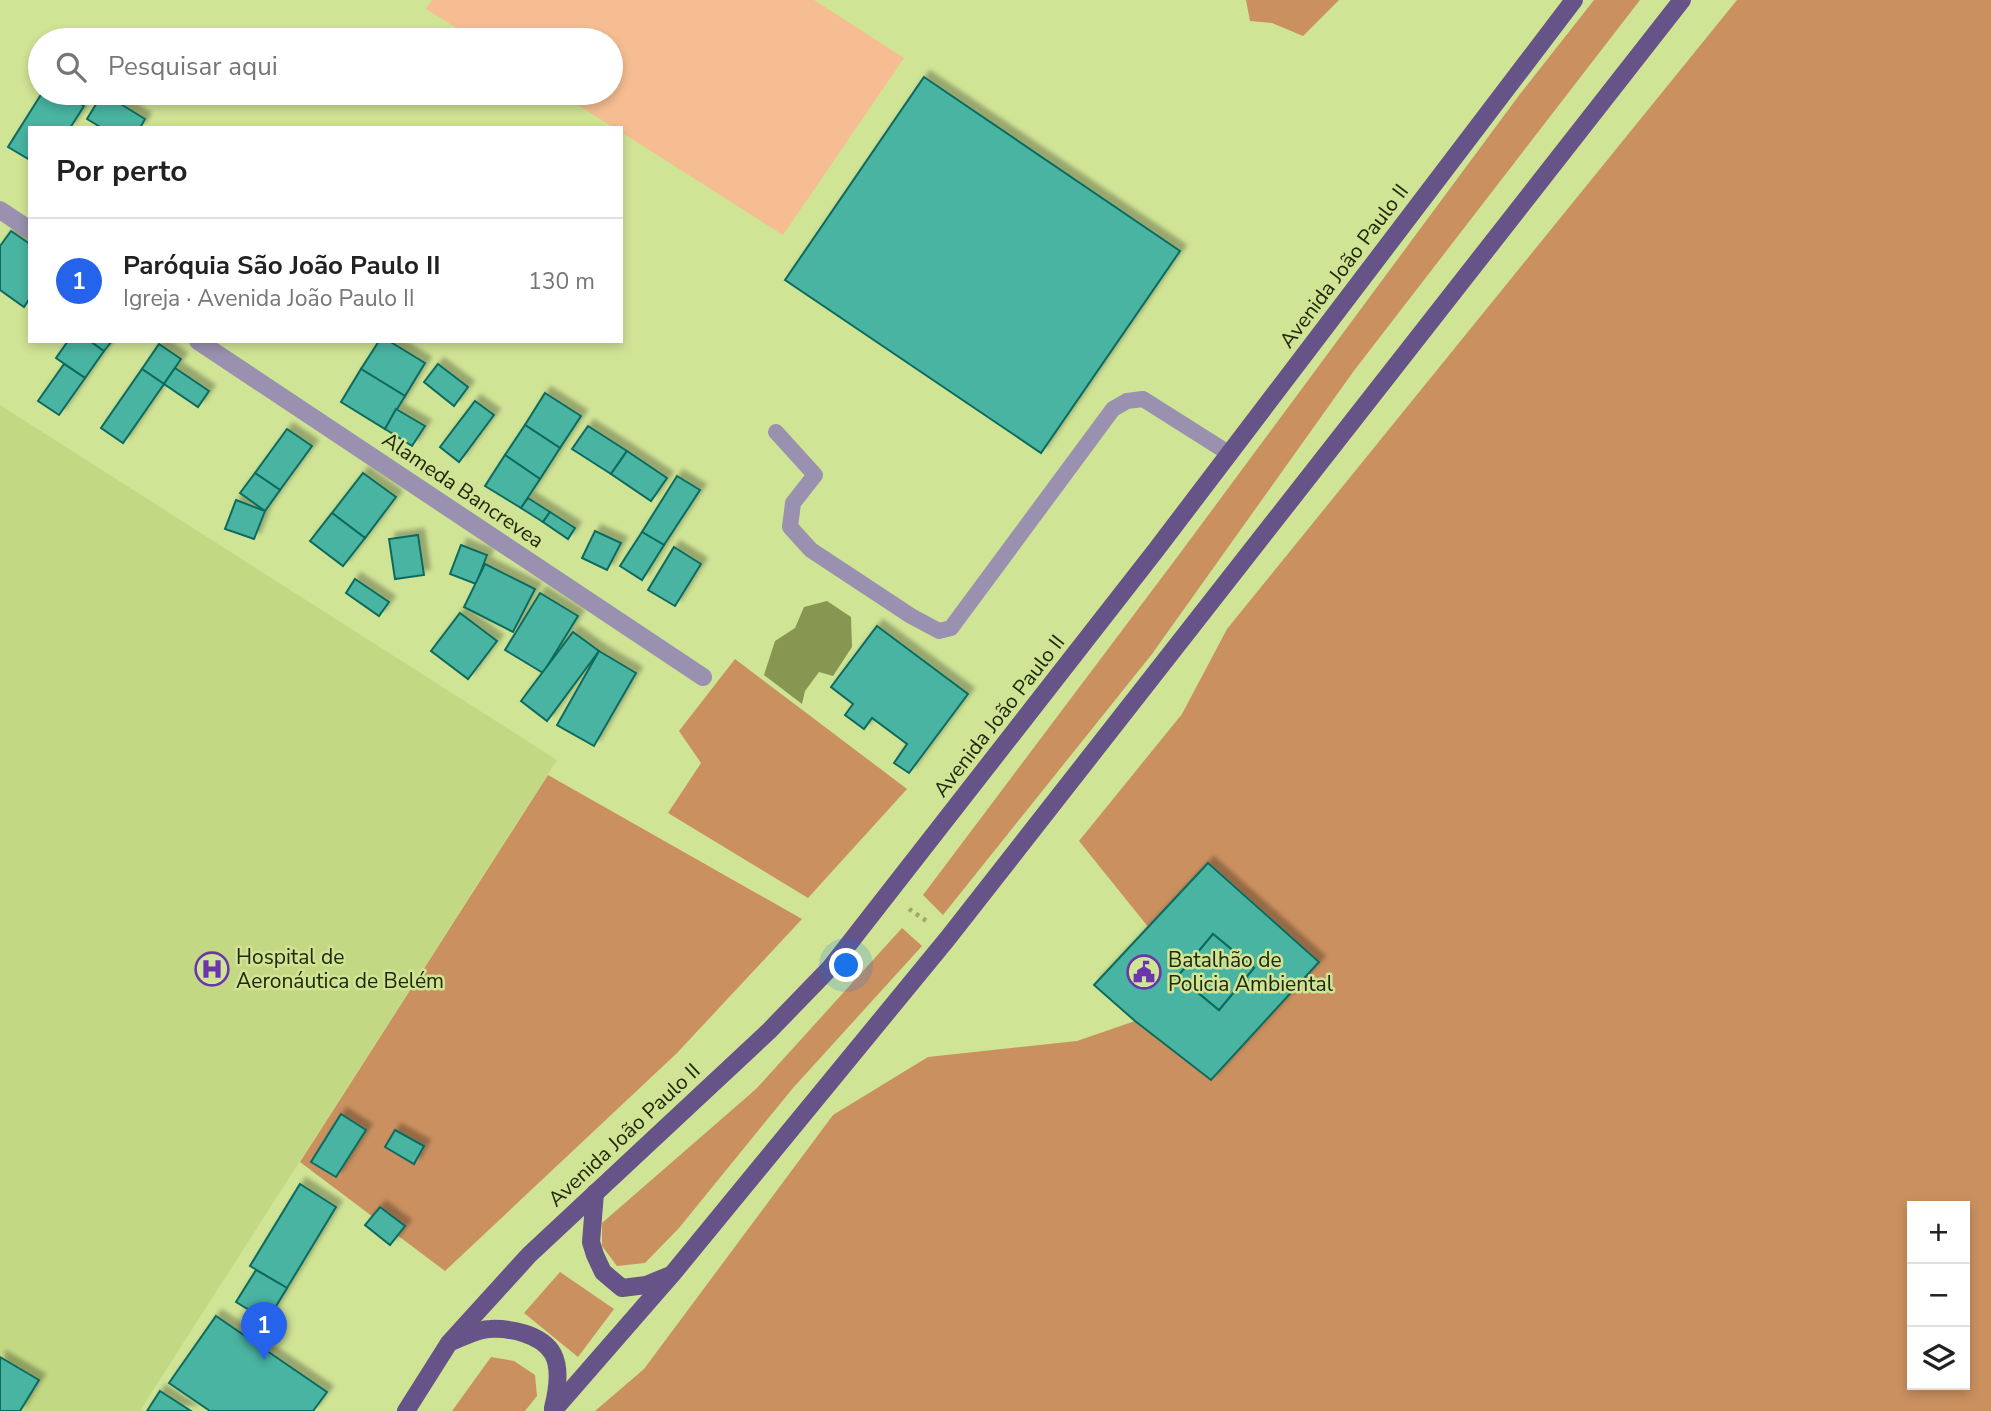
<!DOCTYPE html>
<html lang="pt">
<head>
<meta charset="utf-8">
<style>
  body { margin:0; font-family:"Nunito Sans",sans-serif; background:#f6f6f6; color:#222 }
  .controls { position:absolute; right:21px; bottom:21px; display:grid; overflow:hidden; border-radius:0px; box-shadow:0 4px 10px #0003 }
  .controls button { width:63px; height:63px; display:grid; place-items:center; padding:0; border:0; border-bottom:2px solid #e0e0e0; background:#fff; color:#222; font:35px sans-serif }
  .you { position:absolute; left:847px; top:966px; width:24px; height:24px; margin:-18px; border:5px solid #fff; border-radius:50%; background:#1a73e8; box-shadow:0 0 0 10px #1a73e833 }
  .badge { display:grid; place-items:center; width:46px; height:46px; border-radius:50%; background:#2563eb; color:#fff; font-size:23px; font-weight:700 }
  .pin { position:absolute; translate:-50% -58px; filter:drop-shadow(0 2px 4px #0008) }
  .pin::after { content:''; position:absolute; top:37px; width:24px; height:21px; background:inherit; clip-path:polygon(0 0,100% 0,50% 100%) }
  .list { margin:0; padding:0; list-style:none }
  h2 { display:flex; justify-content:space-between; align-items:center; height:91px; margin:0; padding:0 28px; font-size:30px }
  h2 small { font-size:23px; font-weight:400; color:#767676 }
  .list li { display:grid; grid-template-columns:46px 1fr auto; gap:21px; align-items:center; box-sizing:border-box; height:126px; padding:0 28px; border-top:2px solid #e0e0e0 }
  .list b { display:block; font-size:26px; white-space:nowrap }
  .list p { margin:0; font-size:23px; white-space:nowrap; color:#767676 }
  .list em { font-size:23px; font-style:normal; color:#767676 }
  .icon { flex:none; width:38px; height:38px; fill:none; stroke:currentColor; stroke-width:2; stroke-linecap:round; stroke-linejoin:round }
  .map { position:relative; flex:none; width:1991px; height:1411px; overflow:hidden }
  .search { position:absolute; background:#fff; box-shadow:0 4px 10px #0003; left:28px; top:28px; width:595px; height:77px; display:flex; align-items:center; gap:18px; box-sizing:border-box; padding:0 24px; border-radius:38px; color:#767676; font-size:26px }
  .panel { position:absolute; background:#fff; box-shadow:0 4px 10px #0003; left:28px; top:126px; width:595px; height:217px; border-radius:0px }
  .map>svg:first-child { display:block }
  .built { fill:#c3d882 }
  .green { fill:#f5bd91 }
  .forest { fill:#cb905f; fill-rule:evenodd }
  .water { fill:#879751 }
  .building { fill:#48b4a1; stroke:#0e6b5e; stroke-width:2; fill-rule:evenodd; filter:url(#shadow) }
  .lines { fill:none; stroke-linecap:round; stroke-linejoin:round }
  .path { stroke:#99a969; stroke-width:4.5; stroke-dasharray:3.5 5; stroke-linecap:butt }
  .service { stroke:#9a90af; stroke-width:16 }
  .minor { stroke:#9a90af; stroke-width:18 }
  .primary { stroke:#665388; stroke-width:18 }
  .labels { text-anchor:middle; stroke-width:5; stroke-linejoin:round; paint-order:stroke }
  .street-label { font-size:21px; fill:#212808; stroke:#d0e496 }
  .poi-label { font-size:21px; fill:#212808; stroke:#d0e496; text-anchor:start }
</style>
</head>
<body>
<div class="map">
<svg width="1991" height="1411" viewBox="0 0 1991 1411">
  <defs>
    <filter id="shadow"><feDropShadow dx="6" dy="-6" stdDeviation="2" flood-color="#0004"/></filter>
  </defs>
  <rect width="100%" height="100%" fill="#d0e496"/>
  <path class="built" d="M0,405L557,760L141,1409L143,1411H0Z"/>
  <path class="green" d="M432,0H814L904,58L783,235L621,132V128H614L559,93H611V40H476L426,9Z"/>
  <g class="forest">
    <path d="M1246,0H1339L1303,36L1272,23L1250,21Z"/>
    <path d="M1594,0H1640L1353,372L1152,654L943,915L923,895L1178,556L1520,94Z"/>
    <path d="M1737,0H1991V1411H595L644,1369L833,1115L928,1057L1077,1041L1135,1021L1212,1080L1318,962L1209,863L1149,928L1079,841L1182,714L1227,629ZM1912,1206H1965V1385H1912Z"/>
    <path d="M735,659L907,789L808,898L668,813L701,763L679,731Z"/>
    <path d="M548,775L802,919L677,1053L445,1271L300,1162Z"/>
    <path d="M902,928L922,946L793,1088L679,1228L645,1263L617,1266L602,1246V1223L756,1089Z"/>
    <path d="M560,1272L614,1309L578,1357L524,1313Z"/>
    <path d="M491,1357L514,1361L535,1375L537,1396L525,1411H452Z"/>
  </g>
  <path class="water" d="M827,601L851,617L852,647L833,676L819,672L805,691L802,704L764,675L775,641L795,628L804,607Z"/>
  <g class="building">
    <path d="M924,77L1180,251L1041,453L785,280Z"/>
    <path d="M42,93H63L84,106L70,128H30V160L8,147Z"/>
    <path d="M103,93L145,119L140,128H102L87,119Z"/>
    <path d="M11,231L30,244V298L24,307L0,290V246Z"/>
    <path d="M68,341H90L104,351L85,378L56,358Z"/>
    <path d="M90,341H112L104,351Z"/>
    <path d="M379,341H389L425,363L405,396L361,369Z"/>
    <path d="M159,344L181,359L164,384L142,369Z"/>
    <path d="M64,364L85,378L59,415L38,401Z"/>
    <path d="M438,364L468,387L454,406L424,382Z"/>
    <path d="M175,368L209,391L198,407L164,384Z"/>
    <path d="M142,369L164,384L123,443L101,428Z"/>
    <path d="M361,369L405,396L385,429L341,402Z"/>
    <path d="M545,393L581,416L560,448L525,425Z"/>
    <path d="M475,401L494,415L459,462L440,447Z"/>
    <path d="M396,409L425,426L412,446L385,429Z"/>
    <path d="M525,425L560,448L540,479L505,455Z"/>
    <path d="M588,426L627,451L611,474L572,449Z"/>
    <path d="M287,429L312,446L280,490L255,473Z"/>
    <path d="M627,451L667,478L651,501L611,474Z"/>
    <path d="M505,455L540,479L521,508L485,486Z"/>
    <path d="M255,473L280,490L265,511L240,493Z"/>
    <path d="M363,473L396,497L365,538L332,513Z"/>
    <path d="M677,476L700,490L664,545L642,532Z"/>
    <path d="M528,498L550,512L543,522L521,508Z"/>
    <path d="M236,500L265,511L254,539L225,529Z"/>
    <path d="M550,512L575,528L568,539L543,522Z"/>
    <path d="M332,513L365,538L343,566L310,541Z"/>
    <path d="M595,531L621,543L607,570L582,558Z"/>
    <path d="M642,532L664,545L642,580L620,566Z"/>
    <path d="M418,535L424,575L395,579L389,539Z"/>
    <path d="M461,545L487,555L476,584L450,574Z"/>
    <path d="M674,547L701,564L675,606L648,590Z"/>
    <path d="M485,564L535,589L513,632L464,607Z"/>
    <path d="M355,579L389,602L379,616L346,593Z"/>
    <path d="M540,593L578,616L543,673L505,650Z"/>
    <path d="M460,613L497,641L468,679L431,651Z"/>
    <path d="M877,626L968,694L909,773L894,763L907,744L872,718L864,729L845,715L853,704L831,687Z"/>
    <path d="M573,632L599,651L547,721L521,701Z"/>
    <path d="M599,651L636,673L594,746L557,725Z"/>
    <path d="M1208,863L1319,962L1211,1080L1135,1021L1094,985ZM1213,934L1254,968L1219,1010L1178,976Z"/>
    <path d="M1213,934L1254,968L1219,1010L1178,976Z"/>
    <path d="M341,1114L366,1130L336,1177L311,1162Z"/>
    <path d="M395,1130L424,1146L414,1164L385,1147Z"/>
    <path d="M300,1184L336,1207L287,1288L250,1266Z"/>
    <path d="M380,1207L405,1226L390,1245L365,1225Z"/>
    <path d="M256,1270L287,1288L267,1321L236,1302Z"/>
    <path d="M216,1316L327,1392L313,1411H210L169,1383Z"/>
    <path d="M0,1357L39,1380L20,1411H0Z"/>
    <path d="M160,1391L191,1411H147Z"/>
  </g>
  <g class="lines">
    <path class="path" d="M909,909L928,922"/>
    <path class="service" d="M776,432L815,475L793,503L790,527L811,550L911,616L939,631L951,628L1113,409L1127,401L1143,399L1230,454"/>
    <g class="minor">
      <path d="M0,210L30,230"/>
      <path d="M198,341L703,677"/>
    </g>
    <g class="primary">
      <path d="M595,1193L591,1242L595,1255L603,1272L622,1288L646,1285L668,1276"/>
      <path d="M453,1341C464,1337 478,1329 490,1329C510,1328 542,1334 553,1354C561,1369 557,1392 553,1408"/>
      <path d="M406,1411L449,1343L529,1255L769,1031L830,968L1156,550L1574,0"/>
      <path d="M553,1411L674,1272L948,938L1682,0"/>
    </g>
  </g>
  <defs>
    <symbol id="hospital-ring" viewBox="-11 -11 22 22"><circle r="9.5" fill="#d0e496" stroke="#6b36ad" stroke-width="1.5"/><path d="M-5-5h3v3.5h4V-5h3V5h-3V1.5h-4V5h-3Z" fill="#6b36ad"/></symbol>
    <symbol id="civic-ring" viewBox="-11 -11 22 22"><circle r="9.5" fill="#d0e496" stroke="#6b36ad" stroke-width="1.5"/><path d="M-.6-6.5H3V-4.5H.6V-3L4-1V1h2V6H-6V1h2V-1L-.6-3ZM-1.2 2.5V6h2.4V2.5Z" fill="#6b36ad"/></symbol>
  </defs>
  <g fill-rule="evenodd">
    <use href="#hospital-ring" x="193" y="950" width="38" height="38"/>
    <use href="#civic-ring" x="1125" y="953" width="38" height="38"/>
  </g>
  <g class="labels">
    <g class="street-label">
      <text transform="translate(1344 266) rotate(-53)" y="7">Avenida João Paulo II</text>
      <text transform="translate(463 490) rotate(34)" y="7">Alameda Bancrevea</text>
      <text transform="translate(999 716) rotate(-52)" y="7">Avenida João Paulo II</text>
      <text transform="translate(624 1135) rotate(-43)" y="7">Avenida João Paulo II</text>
    </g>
    <g class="poi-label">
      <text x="236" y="964">Hospital de<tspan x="236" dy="24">Aeronáutica de Belém</tspan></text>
      <text x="1168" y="967">Batalhão de<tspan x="1168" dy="24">Policia Ambiental</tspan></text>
    </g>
  </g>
</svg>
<div class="controls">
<button>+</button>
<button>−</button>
<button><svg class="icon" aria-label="layers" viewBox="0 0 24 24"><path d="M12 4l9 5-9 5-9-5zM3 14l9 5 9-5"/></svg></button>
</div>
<div class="you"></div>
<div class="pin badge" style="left:264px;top:1360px">1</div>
<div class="search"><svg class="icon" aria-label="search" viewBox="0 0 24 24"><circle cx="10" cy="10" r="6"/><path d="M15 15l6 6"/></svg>Pesquisar aqui</div>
<section class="panel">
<h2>Por perto<small></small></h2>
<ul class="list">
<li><span class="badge">1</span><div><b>Paróquia São João Paulo II</b><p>Igreja · Avenida João Paulo II</p></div><em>130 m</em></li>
</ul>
</section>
</div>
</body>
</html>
